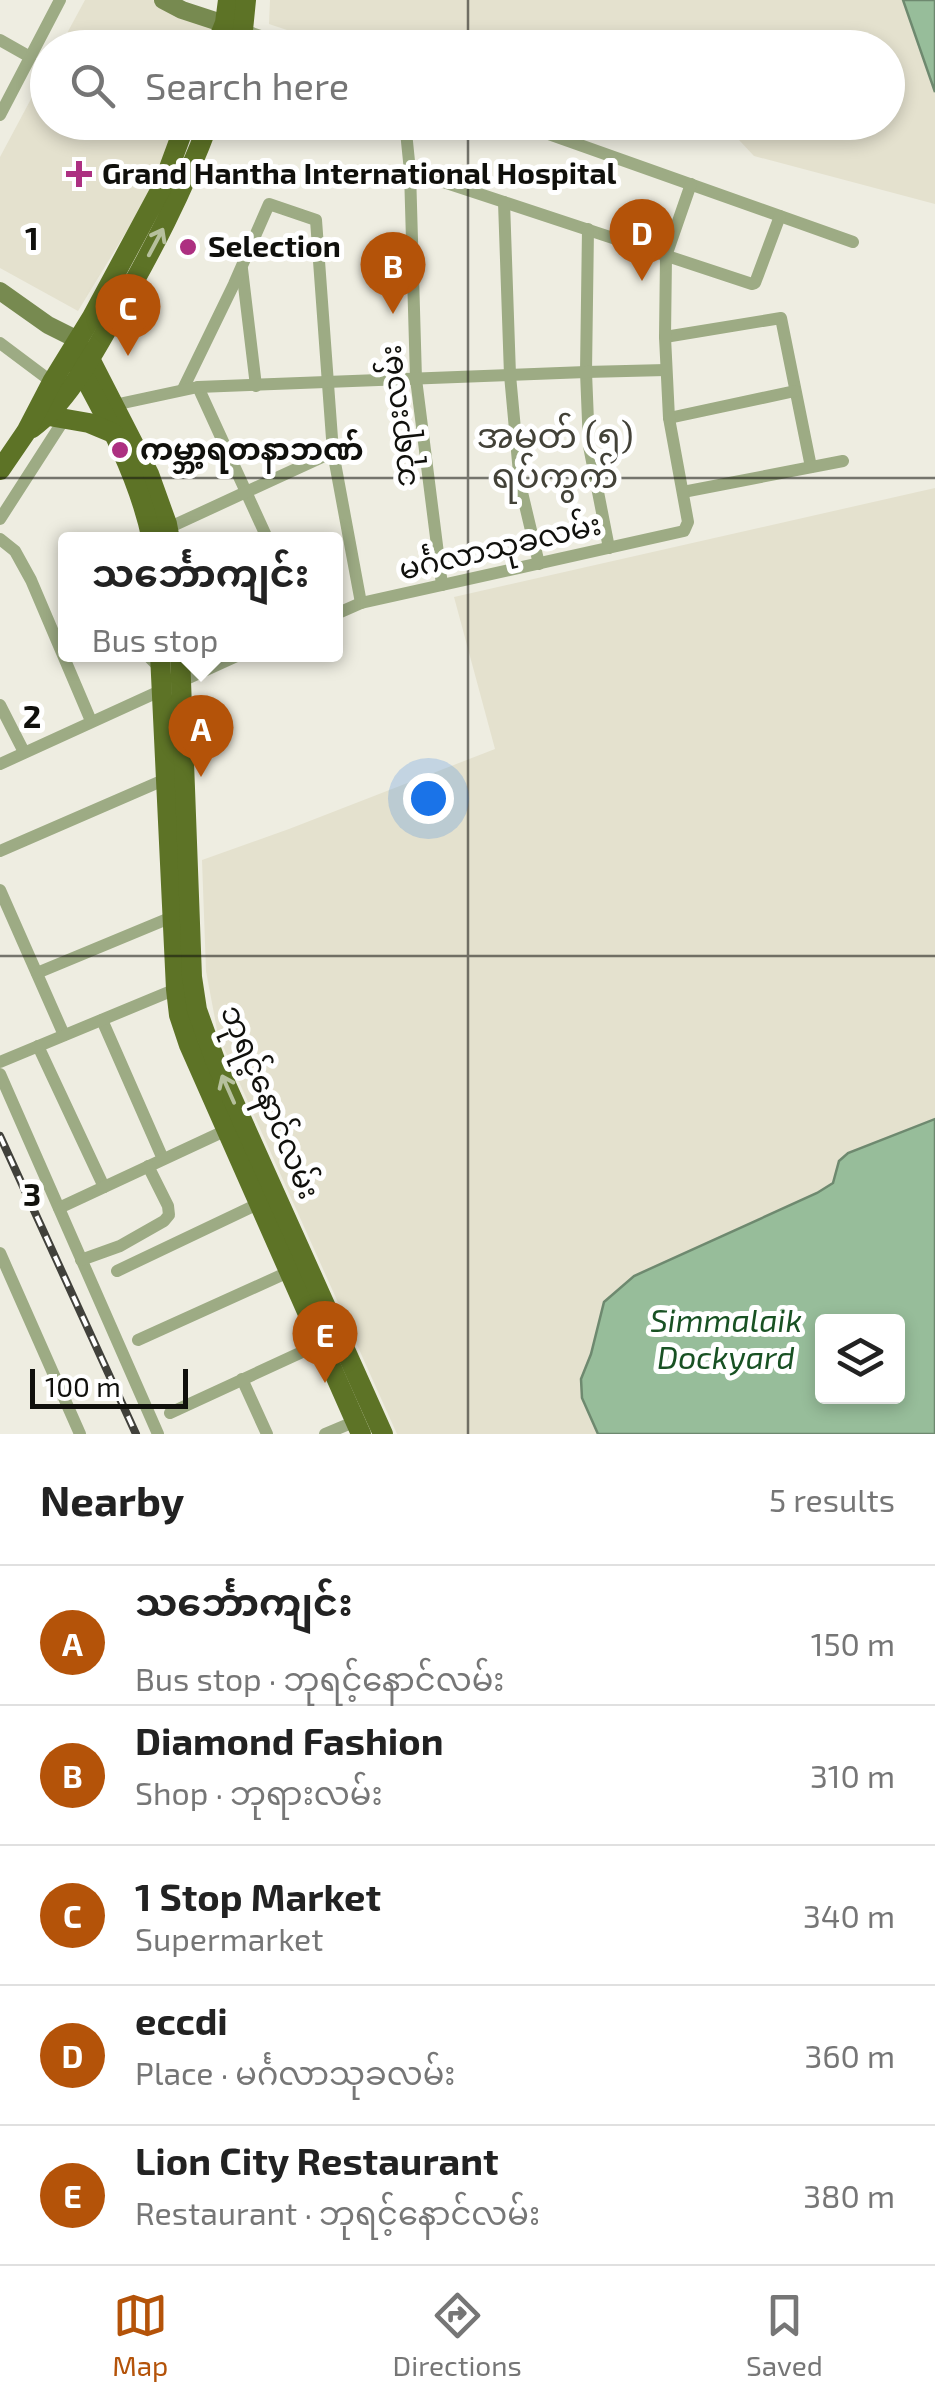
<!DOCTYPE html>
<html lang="en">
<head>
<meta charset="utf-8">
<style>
  body { margin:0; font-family:"Exo 2","Noto Sans Myanmar",sans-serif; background:#f2f2f2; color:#222 }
  .controls { position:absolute; right:30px; bottom:30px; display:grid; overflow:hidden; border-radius:10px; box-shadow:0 5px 15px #0003 }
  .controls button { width:90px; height:90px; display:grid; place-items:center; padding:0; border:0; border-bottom:2px solid #e0e0e0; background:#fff; color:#222; font:50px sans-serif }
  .scale { position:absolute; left:30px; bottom:25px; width:158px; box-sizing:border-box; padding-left:10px; border:5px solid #10100c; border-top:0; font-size:28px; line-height:35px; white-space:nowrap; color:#10100c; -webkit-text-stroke:8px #fff; paint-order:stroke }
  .you { position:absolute; left:428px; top:798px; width:35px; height:35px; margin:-25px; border:8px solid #fff; border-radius:50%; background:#1a73e8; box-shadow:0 0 0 15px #1a73e833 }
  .badge { display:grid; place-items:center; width:65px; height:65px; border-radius:50%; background:#b45309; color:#fff; font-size:32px; font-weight:700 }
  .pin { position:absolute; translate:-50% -82px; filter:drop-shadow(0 2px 5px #0008) }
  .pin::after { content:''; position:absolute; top:52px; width:35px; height:30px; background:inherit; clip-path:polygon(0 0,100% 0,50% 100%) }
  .popup { position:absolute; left:58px; top:532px; width:285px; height:130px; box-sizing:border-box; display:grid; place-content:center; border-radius:10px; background:#fff; filter:drop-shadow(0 2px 8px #0005); font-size:32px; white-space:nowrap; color:#767676 }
  .popup b { font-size:38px; color:#222 }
  .popup::after { content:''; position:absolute; left:50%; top:100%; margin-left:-20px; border:20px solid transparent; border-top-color:#fff }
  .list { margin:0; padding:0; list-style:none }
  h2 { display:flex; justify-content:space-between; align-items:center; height:130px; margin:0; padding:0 40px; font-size:42px }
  h2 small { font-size:32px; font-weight:400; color:#767676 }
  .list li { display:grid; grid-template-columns:65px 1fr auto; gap:30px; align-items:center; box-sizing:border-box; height:140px; padding:0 40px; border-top:2px solid #e0e0e0 }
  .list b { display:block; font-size:38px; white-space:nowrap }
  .list p { margin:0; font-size:32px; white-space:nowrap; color:#767676 }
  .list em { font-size:32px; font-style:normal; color:#767676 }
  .icon { flex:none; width:55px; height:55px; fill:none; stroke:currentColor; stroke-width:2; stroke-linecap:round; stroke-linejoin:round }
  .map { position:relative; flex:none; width:935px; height:1434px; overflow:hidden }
  .search { position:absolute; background:#fff; box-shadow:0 5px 15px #0003; left:30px; right:30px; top:30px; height:110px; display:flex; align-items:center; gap:25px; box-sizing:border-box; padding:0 35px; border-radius:55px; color:#767676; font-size:38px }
  .sheet { height:830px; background:#fff }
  nav { display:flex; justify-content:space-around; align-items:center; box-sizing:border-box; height:140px; border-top:2px solid #e0e0e0; background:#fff; font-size:28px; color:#767676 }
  nav a { display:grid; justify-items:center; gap:5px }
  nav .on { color:#b45309 }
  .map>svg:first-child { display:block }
  .built { fill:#e4e1ce; fill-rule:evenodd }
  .water { fill:#97bd9a; stroke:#6e896f; stroke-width:2.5; fill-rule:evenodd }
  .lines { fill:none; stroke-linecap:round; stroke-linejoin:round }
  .minor { stroke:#9dab84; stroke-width:12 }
  .secondary { stroke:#778a50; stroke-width:18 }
  .primary { stroke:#5d7326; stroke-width:20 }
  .rail-casing { stroke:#41413b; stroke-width:8 }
  .rail { stroke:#fff; stroke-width:4; stroke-dasharray:11; stroke-linecap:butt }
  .oneway { stroke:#b6c09d }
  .grid { fill:none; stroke:#10100c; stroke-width:2.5; stroke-opacity:0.55 }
  .poi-dot { fill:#ad3081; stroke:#fff; stroke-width:4 }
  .labels { text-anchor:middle; stroke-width:10; stroke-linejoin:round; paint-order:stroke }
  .poi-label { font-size:30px; font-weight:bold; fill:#10100c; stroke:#fff; text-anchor:start }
  .street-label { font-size:30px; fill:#10100c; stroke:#fff }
  .water-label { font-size:32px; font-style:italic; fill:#185123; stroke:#fff }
  .quarter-label { font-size:35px; fill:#434238; stroke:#fff }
  .grid-label { font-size:32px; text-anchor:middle; font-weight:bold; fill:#10100c; stroke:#fff; stroke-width:10; stroke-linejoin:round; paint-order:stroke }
</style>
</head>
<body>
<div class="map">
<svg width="935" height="1434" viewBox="0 0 935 1434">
  <rect width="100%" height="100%" fill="#eeede1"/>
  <g class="built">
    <path d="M85,0H153L214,28L207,47L59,48Z"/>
    <path d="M270,0H903L935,92V204L754,156L723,123L888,122V48H341L269,24Z"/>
    <path d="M47,69L48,122L178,123L151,191L78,311L0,268V157Z"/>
    <path d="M935,488V1434H397L218,1035L206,971L202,860L289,829L495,749L454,597ZM822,1322H898V1396H822Z"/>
  </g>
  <g class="water">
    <path d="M903,0H935V92Z"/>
    <path d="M935,1119V1434H598L582,1398L581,1379L591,1354L604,1302L634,1276L817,1193L833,1183L839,1161L848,1153ZM822,1322H898V1396H822Z"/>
  </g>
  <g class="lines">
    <g class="minor">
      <path d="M243,30L296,48"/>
      <path d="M0,40L30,57"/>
      <path d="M0,115L60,0"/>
      <path d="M405,122L410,171L416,379L442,585"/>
      <path d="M515,122L853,242"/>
      <path d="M410,171L752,284L755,283L780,216"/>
      <path d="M504,202L510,375L520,484L539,564"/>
      <path d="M588,229L586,372L589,446L609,548"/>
      <path d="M242,269L256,386"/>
      <path d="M665,337L781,318L811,467"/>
      <path d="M0,343L52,382"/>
      <path d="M198,387L268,540"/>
      <path d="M183,389L234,284L269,204L316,220L333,452L361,603"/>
      <path d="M114,405L198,387L586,372L666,370"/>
      <path d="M669,418L795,391"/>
      <path d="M683,492L843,461"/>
      <path d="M0,519L65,418"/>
      <path d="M172,532L168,528L333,452"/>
      <path d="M0,539L15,551L31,580L91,721"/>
      <path d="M336,614L361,603L684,531L688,522L669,418L665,337L666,256L691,184"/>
      <path d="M146,654L161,669"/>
      <path d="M0,705L24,752"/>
      <path d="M0,764L241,654"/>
      <path d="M0,851L166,779"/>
      <path d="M0,890L64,1035"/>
      <path d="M37,973L172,917"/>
      <path d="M102,1020L163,1159"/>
      <path d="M38,1046L104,1187"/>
      <path d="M0,1062L176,989"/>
      <path d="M0,1074L158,1434"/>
      <path d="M59,1208L233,1127"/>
      <path d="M0,1253L80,1434"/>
      <path d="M81,1260L120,1246L164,1221L169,1215L168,1206L148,1166"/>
      <path d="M117,1271L264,1201"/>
      <path d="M138,1340L295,1269"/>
      <path d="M242,1379L267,1434"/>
      <path d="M170,1413L326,1341"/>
      <path d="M325,1434L356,1421"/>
    </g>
    <g class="secondary">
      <path d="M163,0L182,10L237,28"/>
      <path d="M0,291L48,325L78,340"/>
    </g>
    <g class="primary">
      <path d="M215,48L225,23L228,0"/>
      <path d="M236,48L243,30L246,0"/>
      <path d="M86,351L149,474L167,524L170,540"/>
      <path d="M76,362C107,418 139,477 152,540"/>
      <path d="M49,416L89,423L113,433"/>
      <path d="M32,428C67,403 93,354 114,317C151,253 183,192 209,122"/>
      <path d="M0,470L26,432L52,382L92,317L162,187L186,122"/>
      <path d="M160,654L176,989L179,1015L189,1045L361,1434"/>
      <path d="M180,654L192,977L197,1010L215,1060L383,1434"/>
    </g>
    <defs>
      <path id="rail" d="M0,1136L136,1434"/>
    </defs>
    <use href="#rail" class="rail-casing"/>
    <use href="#rail" class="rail"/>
  </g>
  <defs><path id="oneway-shaft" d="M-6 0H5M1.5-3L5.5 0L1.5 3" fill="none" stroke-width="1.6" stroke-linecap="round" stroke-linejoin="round" transform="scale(2.5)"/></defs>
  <g class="oneway">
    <use href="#oneway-shaft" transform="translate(156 242) rotate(-62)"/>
    <use href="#oneway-shaft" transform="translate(228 1089) rotate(-114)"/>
  </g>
  <path class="grid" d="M468,0V48M468,122V1434M0,478H935M0,956H935"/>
  <g class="poi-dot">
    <path d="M74 159h10v10h10v10h-10v10h-10v-10h-10v-10h10z"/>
    <circle cx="188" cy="247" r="10"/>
    <circle cx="120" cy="450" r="10"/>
  </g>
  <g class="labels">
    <g class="poi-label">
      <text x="102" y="184">Grand Hantha International Hospital</text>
      <text x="208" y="257">Selection</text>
      <text x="140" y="460">ကမ္ဘာ့ရတနာဘဏ်</text>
    </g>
    <g class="street-label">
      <text transform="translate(398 416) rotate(-96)" y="10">ဘုရားလမ်း</text>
      <text transform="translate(500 547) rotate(-13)" y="10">မင်္ဂလာသုခလမ်း</text>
      <text transform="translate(270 1102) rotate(67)" y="10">ဘုရင့်နောင်လမ်း</text>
    </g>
    <g class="water-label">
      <text x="726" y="1332">Simmalaik<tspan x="726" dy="37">Dockyard</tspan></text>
    </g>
    <g class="quarter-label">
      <text x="555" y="448">အမှတ် (၅)<tspan x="555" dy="40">ရပ်ကွက်</tspan></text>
    </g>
  </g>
  <g class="grid-label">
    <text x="32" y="250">1</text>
    <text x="32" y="728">2</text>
    <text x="32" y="1206">3</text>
  </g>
</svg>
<div class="controls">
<button><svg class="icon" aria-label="layers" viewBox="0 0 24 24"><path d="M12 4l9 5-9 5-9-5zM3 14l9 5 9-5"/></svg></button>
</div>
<div class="scale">100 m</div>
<div class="you"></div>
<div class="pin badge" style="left:201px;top:777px">A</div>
<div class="popup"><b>သင်္ဘောကျင်း</b>Bus stop</div>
<div class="pin badge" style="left:393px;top:314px">B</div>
<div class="pin badge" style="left:128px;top:356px">C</div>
<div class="pin badge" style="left:642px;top:281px">D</div>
<div class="pin badge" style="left:325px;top:1383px">E</div>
<div class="search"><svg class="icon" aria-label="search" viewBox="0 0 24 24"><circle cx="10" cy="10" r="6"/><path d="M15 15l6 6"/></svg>Search here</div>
</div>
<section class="sheet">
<h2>Nearby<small>5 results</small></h2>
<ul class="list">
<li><span class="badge">A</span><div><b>သင်္ဘောကျင်း</b><p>Bus stop · ဘုရင့်နောင်လမ်း</p></div><em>150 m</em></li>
<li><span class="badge">B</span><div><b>Diamond Fashion</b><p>Shop · ဘုရားလမ်း</p></div><em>310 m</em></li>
<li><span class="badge">C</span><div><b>1 Stop Market</b><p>Supermarket</p></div><em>340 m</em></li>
<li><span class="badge">D</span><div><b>eccdi</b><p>Place · မင်္ဂလာသုခလမ်း</p></div><em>360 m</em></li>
<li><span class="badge">E</span><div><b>Lion City Restaurant</b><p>Restaurant · ဘုရင့်နောင်လမ်း</p></div><em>380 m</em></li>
</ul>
</section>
<nav>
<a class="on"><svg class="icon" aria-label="map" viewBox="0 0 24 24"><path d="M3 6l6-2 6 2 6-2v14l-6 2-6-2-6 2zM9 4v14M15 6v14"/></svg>Map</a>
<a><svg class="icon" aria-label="directions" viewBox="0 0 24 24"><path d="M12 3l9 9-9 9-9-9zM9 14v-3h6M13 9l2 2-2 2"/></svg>Directions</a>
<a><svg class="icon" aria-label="saved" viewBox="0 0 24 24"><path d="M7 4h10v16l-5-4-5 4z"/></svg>Saved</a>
</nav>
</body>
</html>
